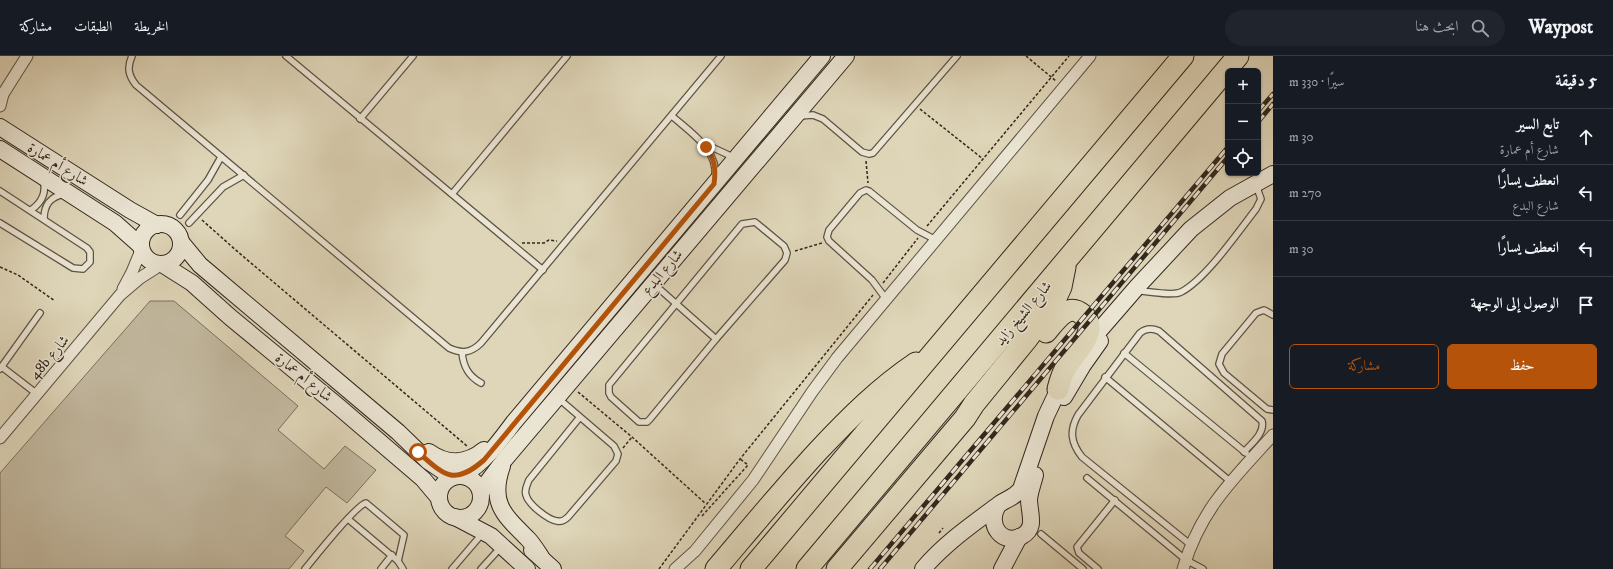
<!DOCTYPE html>
<html lang="ar">
<head>
<meta charset="utf-8">
<style>
  body { margin:0; font-family:"IM FELL DW Pica",Amiri,serif; background:#20242c; color:#f1f3f6; direction:rtl }
  .controls { position:absolute; right:12px; top:12px; display:grid; overflow:hidden; border-radius:6px; box-shadow:0 1px 3px #0004 }
  .controls button { width:36px; height:36px; display:grid; place-items:center; padding:0; border:0; border-bottom:1px solid #363941; background:#171b24; color:#f1f3f6; font:20px sans-serif }
  .stop { position:absolute; width:12px; height:12px; margin:-9px; border:3px solid #b45309; border-radius:50%; background:#fff }
  .stop.end { background:#b45309; border-color:#fff; box-shadow:0 1px 4px #0008 }
  .list { margin:0; padding:0; list-style:none }
  h2 { display:flex; justify-content:space-between; align-items:center; height:52px; margin:0; padding:0 16px; font-size:17px }
  h2 small { font-size:13px; font-weight:400; color:#9ea1a6 }
  .list li { display:grid; grid-template-columns:26px 1fr auto; gap:12px; align-items:center; box-sizing:border-box; height:56px; padding:0 16px; border-top:1px solid #363941 }
  .list b { display:block; font-size:15px; white-space:nowrap }
  .list p { margin:0; font-size:13px; white-space:nowrap; color:#9ea1a6 }
  .list em { font-size:13px; font-style:normal; color:#9ea1a6 }
  .actions { display:flex; gap:8px; padding:12px 16px }
  .actions a { flex:1; padding:9px 0; border:1px solid #b45309; border-radius:6px; text-align:center; font-size:14px; color:#b45309 }
  .actions .main { background:#b45309; color:#fff }
  .icon { flex:none; width:22px; height:22px; fill:none; stroke:currentColor; stroke-width:2; stroke-linecap:round; stroke-linejoin:round }
  .map { position:relative; flex:none; width:1273px; height:513px; overflow:hidden; direction:ltr }
  header { display:flex; align-items:center; gap:24px; box-sizing:border-box; height:56px; padding:0 20px; background:#171b24; border-bottom:1px solid #363941 }
  header strong { font-size:19px }
  nav { display:flex; gap:22px; margin-inline-start:auto; font-size:14px }
  .search { width:280px; height:36px; background:#20242c; display:flex; align-items:center; gap:10px; box-sizing:border-box; padding:0 14px; border-radius:22px; color:#9ea1a6; font-size:15px }
  main { display:flex }
  aside { flex:1; background:#171b24 }
  .map>svg:first-child { display:block }
  .green { fill:#c2b89f; stroke:#7a705e }
  .lines { fill:none; stroke-linecap:round; stroke-linejoin:round }
  .lane-casing { stroke:#5d5345; stroke-width:8 }
  .street-casing { stroke:#5d5345; stroke-width:13 }
  .secondary-casing { stroke:#32271e; stroke-width:18 }
  .highway-casing { stroke:#32271e; stroke-width:23 }
  .path { stroke:#32271e; stroke-width:1.5; stroke-dasharray:3 2; stroke-linecap:butt }
  .lane { stroke:#eae4d2; stroke-width:5.5 }
  .street { stroke:#eae4d2; stroke-width:11 }
  .secondary { stroke:#eae4d2; stroke-width:16 }
  .highway { stroke:#dfd6b9; stroke-width:21 }
  .rail-casing { stroke:#32271e; stroke-width:4.5 }
  .rail { stroke:#eae4d2; stroke-width:3; stroke-dasharray:9; stroke-linecap:butt }
  .route { stroke:#b45309; stroke-width:5 }
  .labels { text-anchor:middle; stroke-width:3; stroke-linejoin:round; paint-order:stroke }
  .street-label { font-size:15px; fill:#32271e; stroke:#eae4d2 }
</style>
</head>
<body>
<header>
<strong>Waypost</strong>
<div class="search"><svg class="icon" aria-label="search" viewBox="0 0 24 24"><circle cx="10" cy="10" r="6"/><path d="M15 15l6 6"/></svg>ابحث هنا</div>
<nav><a>الخريطة</a><a>الطبقات</a><a>مشاركة</a></nav>
</header>
<main>
<aside>
<h2>5 دقيقة<small>سيرًا · 330 m</small></h2>
<ul class="list">
<li><svg class="icon" aria-label="ahead" viewBox="0 0 24 24"><path d="M12 20V5M6 11l6-6 6 6"/></svg><div><b>تابع السير</b><p>شارع أم عمارة</p></div><em>30 m</em></li>
<li><svg class="icon" aria-label="left" viewBox="0 0 24 24"><path d="M17 20v-9H6M10 6l-5 5 5 5"/></svg><div><b>انعطف يسارًا</b><p>شارع البدع</p></div><em>270 m</em></li>
<li><svg class="icon" aria-label="left" viewBox="0 0 24 24"><path d="M17 20v-9H6M10 6l-5 5 5 5"/></svg><div><b>انعطف يسارًا</b></div><em>30 m</em></li>
<li><svg class="icon" aria-label="arrive" viewBox="0 0 24 24"><path d="M6 21V4h12l-3 4 3 4H6"/></svg><div><b>الوصول إلى الوجهة</b></div></li>
</ul>
<div class="actions"><a class="main">حفظ</a><a>مشاركة</a></div>
</aside>
<div class="map">
<svg width="1273" height="513" viewBox="0 0 1273 513">
  <rect width="100%" height="100%" fill="#dfd6b9"/>
  <filter id="stains"><feTurbulence type="fractalNoise" baseFrequency=".005" numOctaves="4"/><feColorMatrix values="0 0 0 0 .2 0 0 0 0 .09 0 0 0 0 .02 0 0 0 .5 -.17"/></filter>
  <radialGradient id="worn" r=".72"><stop offset=".6" stop-color="#630" stop-opacity="0"/><stop offset="1" stop-color="#630" stop-opacity=".3"/></radialGradient>
  <path class="green" d="M150,245H174L298,350L278,374L324,413L345,390L376,414L347,447L326,431L285,480L304,495L289,513H0V417Z"/>
  <g class="lines">
    <defs>
      <g id="lane">
        <path d="M132,0C127,11 128,19 136,29L449,292C462,298 471,297 481,287L721,0"/>
        <path d="M286,0L543,214"/>
        <path d="M672,60C690,76 719,94 715,122"/>
        <path d="M800,60L813,59L823,63L862,96L869,98L873,97L957,0"/>
        <path d="M360,63L413,0"/>
        <path d="M703,87L735,102"/>
        <path d="M0,135L87,192L90,196V206L83,213L73,212L0,167"/>
        <path d="M452,138L567,0"/>
        <path d="M31,154C41,147 47,137 43,124"/>
        <path d="M180,159L208,124L221,101"/>
        <path d="M44,163C44,149 50,141 64,138"/>
        <path d="M755,166L784,190L787,197L785,204L716,283L650,363L647,366H639L611,341L609,337V329L742,168Z"/>
        <path d="M189,167L223,131L244,119"/>
        <path d="M655,229L716,283"/>
        <path d="M1141,235C1151,236 1174,240 1181,236C1205,224 1239,175 1256,153L1261,143L1256,129"/>
        <path d="M886,243L872,224L829,185L827,181L829,174L860,137L866,134L869,135L917,174L936,184"/>
        <path d="M1273,259L1264,254L1256,257L1222,298L1219,308L1224,317L1267,353L1273,354"/>
        <path d="M462,296C463,310 468,320 481,327"/>
        <path d="M1124,297L1246,397"/>
        <path d="M2,311L37,338"/>
        <path d="M0,313L40,257"/>
        <path d="M1105,321L1231,426"/>
        <path d="M558,342L614,390L618,398L616,405L568,461C565,464 561,466 557,465C548,464 528,448 526,439C524,434 527,429 529,424L580,361"/>
        <path d="M1087,422L1186,504L1203,513"/>
        <path d="M348,463L398,505"/>
        <path d="M1041,478L1083,513"/>
        <path d="M1191,489L1082,401C1071,387 1069,375 1078,359L1140,277C1146,272 1152,272 1159,275L1262,365C1265,377 1252,387 1244,396"/>
        <path d="M305,513C314,502 356,449 366,447L404,479L398,505L403,513"/>
        <path d="M381,513L392,499"/>
        <path d="M452,513L482,478"/>
        <path d="M481,513L501,491"/>
        <path d="M1098,513L1079,497L1077,491L1115,444"/>
      </g>
      <g id="street">
        <path d="M0,50L3,38L27,0"/>
        <path d="M123,233L132,216L142,192"/>
        <path d="M0,382L120,239L140,222L162,208"/>
        <path d="M675,513L695,495L753,424L812,336L837,302L1090,0"/>
        <path d="M1183,513C1200,454 1233,423 1273,379"/>
      </g>
      <g id="secondary">
        <path d="M0,71L130,154L157,169"/>
        <path d="M0,93L115,167L141,190"/>
        <circle cx="161" cy="188" r="20"/>
        <path d="M181,186L200,209L398,376L428,405L452,421"/>
        <path d="M162,208L192,227L230,261L339,351L423,423L439,442"/>
        <path d="M1085,291L1137,231L1191,173L1230,142L1273,118"/>
        <path d="M1064,341L1083,309L1100,285"/>
        <path d="M429,396C447,409 467,408 484,394"/>
        <path d="M502,410C489,447 504,459 528,483C533,488 537,495 541,501"/>
        <path d="M463,419C485,406 499,386 514,366L822,0"/>
        <circle cx="460" cy="441" r="21"/>
        <path d="M482,435L489,424L505,403L846,0"/>
        <path d="M997,451C987,469 1002,490 1022,480C1037,472 1029,457 1029,443C1030,435 1033,427 1035,419"/>
        <path d="M455,461L491,480L527,513"/>
        <path d="M532,494L553,513"/>
        <path d="M923,513C945,487 974,467 1001,447C1009,442 1015,441 1021,433L1046,360L1063,324"/>
        <path d="M1002,513L1019,481"/>
      </g>
      <g id="highway">
        <path d="M1046,276C1055,266 1067,245 1083,259C1087,262 1089,267 1089,272C1089,284 1073,300 1067,310C1062,317 1060,325 1058,333"/>
        <path d="M716,513C750,473 783,433 818,395C849,362 879,332 916,307"/>
        <path d="M751,513L1183,0"/>
        <path d="M807,513L1238,0"/>
        <path d="M837,513L965,362L974,348L1027,283L1054,246L1061,231L1065,211"/>
      </g>
    </defs>
    <use href="#lane" class="lane-casing"/>
    <use href="#street" class="street-casing"/>
    <use href="#secondary" class="secondary-casing"/>
    <use href="#highway" class="highway-casing"/>
    <g class="path">
      <path d="M1026,0L1056,25"/>
      <path d="M920,53L983,103"/>
      <path d="M866,105L868,127"/>
      <path d="M202,164L238,196L467,390"/>
      <path d="M927,170L1069,0"/>
      <path d="M522,187H544L549,184L557,185"/>
      <path d="M795,195L822,187"/>
      <path d="M0,211L18,219L55,245"/>
      <path d="M883,227L918,182"/>
      <path d="M578,336L632,381L706,448"/>
      <path d="M623,392L632,381"/>
      <path d="M702,460L748,409L740,403"/>
      <path d="M939,477L943,472"/>
      <path d="M659,513L740,403L873,239"/>
    </g>
    <use href="#lane" class="lane"/>
    <use href="#street" class="street"/>
    <use href="#secondary" class="secondary"/>
    <use href="#highway" class="highway"/>
    <defs>
      <g id="rail">
        <path d="M1258,55L1273,38"/>
        <path d="M1258,66L1273,48"/>
        <path d="M870,513L1228,91"/>
        <path d="M880,513L1228,101"/>
      </g>
    </defs>
    <use href="#rail" class="rail-casing"/>
    <use href="#rail" class="rail"/>
  </g>
  <g class="lines">
    <path class="route" d="M418,396C445,420 454,430 484,404L714,128C716,113 715,104 706,91"/>
  </g>
  <g class="labels">
    <g class="street-label">
      <text transform="translate(58 108) rotate(32)" y="5">شارع أم عمارة</text>
      <text transform="translate(662 216) rotate(-50)" y="5">شارع البدع</text>
      <text transform="translate(1023 257) rotate(-50)" y="5">شارع الشيخ زايد</text>
      <text transform="translate(49 301) rotate(-50)" y="5">48b شارع</text>
      <text transform="translate(304 321) rotate(39)" y="5">شارع أم عمارة</text>
    </g>
  </g>
  <rect width="100%" height="100%" filter="url(#stains)"/>
  <rect width="100%" height="100%" fill="url(#worn)"/>
</svg>
<div class="controls">
<button>+</button>
<button>−</button>
<button><svg class="icon" aria-label="locate" viewBox="0 0 24 24"><circle cx="12" cy="12" r="6"/><path d="M12 2v4M12 18v4M2 12h4M18 12h4"/></svg></button>
</div>
<div class="stop" style="left:418px;top:396px"></div>
<div class="stop end" style="left:706px;top:91px"></div>
</div>
</main>
</body>
</html>
